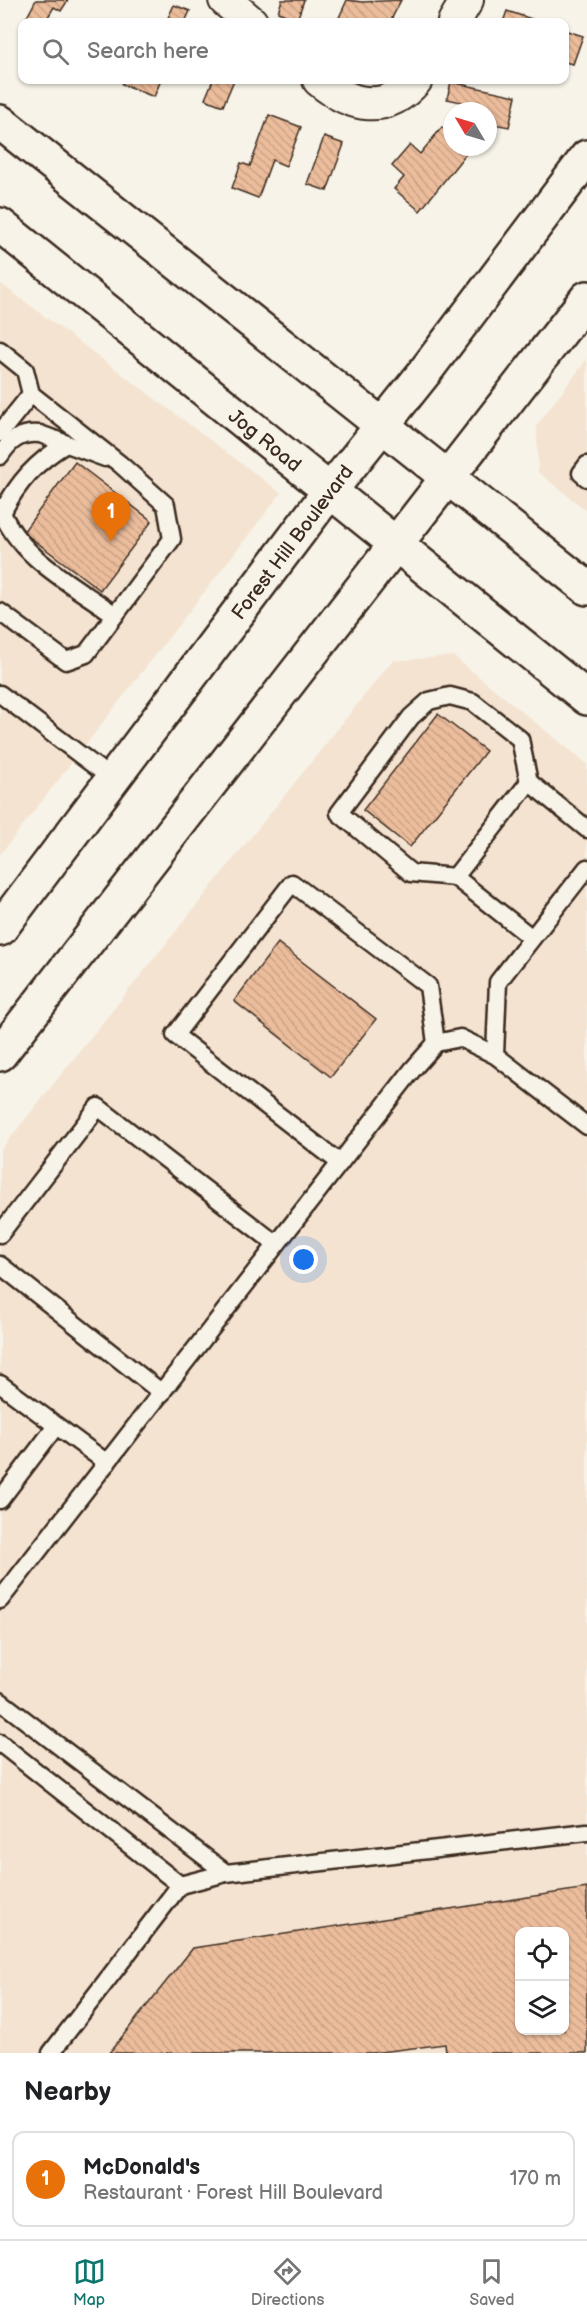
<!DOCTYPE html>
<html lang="en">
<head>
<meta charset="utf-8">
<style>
  body { margin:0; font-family:"Balsamiq Sans",sans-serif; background:#f2f2f2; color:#202124 }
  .controls { position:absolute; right:18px; bottom:18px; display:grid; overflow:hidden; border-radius:12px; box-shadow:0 2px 4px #0004 }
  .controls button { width:54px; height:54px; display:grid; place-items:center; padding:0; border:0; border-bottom:2px solid #e0e0e0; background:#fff; color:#202124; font:30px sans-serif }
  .compass { position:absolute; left:443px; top:102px; width:54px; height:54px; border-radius:50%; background:#fff; box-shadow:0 2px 4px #0004; rotate:308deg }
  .you { position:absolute; left:304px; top:1260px; width:21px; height:21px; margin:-15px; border:4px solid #fff; border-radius:50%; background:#1a73e8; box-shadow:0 0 0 9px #1a73e833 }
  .badge { display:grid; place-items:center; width:39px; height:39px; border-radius:50%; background:#0f766e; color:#fff; font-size:20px; font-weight:700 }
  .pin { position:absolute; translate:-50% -50px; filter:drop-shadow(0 2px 3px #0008) }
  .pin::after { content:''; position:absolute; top:32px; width:21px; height:18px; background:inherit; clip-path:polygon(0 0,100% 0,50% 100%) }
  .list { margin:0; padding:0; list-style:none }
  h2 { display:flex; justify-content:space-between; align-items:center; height:78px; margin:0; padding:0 24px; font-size:26px }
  h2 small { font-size:20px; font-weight:400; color:#757577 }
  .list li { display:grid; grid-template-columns:39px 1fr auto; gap:18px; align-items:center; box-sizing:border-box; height:96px; margin:0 12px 12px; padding:0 12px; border:2px solid #e0e0e0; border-radius:12px }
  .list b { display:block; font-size:22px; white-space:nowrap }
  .list p { margin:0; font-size:20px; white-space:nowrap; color:#757577 }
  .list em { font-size:20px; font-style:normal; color:#757577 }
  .icon { flex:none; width:33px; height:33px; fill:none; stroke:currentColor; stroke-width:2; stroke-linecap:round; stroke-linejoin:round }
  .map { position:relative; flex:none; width:587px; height:2053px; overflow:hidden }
  .search { position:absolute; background:#fff; box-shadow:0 2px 4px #0004; left:18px; right:18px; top:18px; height:66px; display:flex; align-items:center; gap:15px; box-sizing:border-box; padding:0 21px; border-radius:12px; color:#757577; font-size:22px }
  .sheet { height:186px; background:#fff }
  nav { display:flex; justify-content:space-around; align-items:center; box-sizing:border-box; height:84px; border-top:2px solid #e0e0e0; background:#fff; font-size:16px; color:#757577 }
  nav a { display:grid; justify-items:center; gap:3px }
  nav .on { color:#0f766e }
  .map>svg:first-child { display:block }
  .built { fill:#f4e3d1; fill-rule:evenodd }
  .building { fill:url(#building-back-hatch); stroke:#3b2a1e; stroke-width:1.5; fill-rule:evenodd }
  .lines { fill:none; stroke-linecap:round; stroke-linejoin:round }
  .lane-casing { stroke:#3b2a1e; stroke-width:21 }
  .street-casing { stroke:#3b2a1e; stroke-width:36 }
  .secondary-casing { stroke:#3b2a1e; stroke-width:38 }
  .lane { stroke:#f7f3e8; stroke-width:16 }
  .street { stroke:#f7f3e8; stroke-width:32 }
  .secondary { stroke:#f7f3e8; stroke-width:33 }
  .labels { text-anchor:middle; stroke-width:5; stroke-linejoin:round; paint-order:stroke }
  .street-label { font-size:20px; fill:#3b2a1e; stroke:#f7f3e8 }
</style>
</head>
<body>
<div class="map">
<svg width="587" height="2053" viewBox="0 0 587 2053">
  <defs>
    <pattern id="building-back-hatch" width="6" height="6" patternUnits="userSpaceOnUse" patternTransform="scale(1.5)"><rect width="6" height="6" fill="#ecbd9c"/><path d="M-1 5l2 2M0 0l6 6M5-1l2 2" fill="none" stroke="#cba386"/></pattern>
  </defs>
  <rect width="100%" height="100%" fill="#f7f3e8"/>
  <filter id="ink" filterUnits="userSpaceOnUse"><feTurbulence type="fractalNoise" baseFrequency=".0167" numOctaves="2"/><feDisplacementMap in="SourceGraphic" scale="12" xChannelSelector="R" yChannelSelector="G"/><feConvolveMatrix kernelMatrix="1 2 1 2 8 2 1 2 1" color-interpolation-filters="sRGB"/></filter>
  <g filter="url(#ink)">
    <g class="built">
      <path d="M0,283L281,493L0,855Z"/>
      <path d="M587,359V511L538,472L537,425Z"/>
      <path d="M453,656L587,764V2053H0V1151L392,661ZM520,1932H564V2030H520Z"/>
    </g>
    <g class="building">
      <path d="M36,0H68L61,11L54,7L45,22H36L27,17Z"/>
      <path d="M282,0H304L297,20L278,12Z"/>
      <path d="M347,0L362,2L401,0L390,22H337Z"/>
      <path d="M174,5L190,11L185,22H166Z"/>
      <path d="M507,11L541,22H503Z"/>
      <path d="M564,30L583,36L573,64L564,62Z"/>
      <path d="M124,80H161L154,97L122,84Z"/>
      <path d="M213,80H234L223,106L205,99Z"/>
      <path d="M451,82L516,96L509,127L488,123L489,108L447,99Z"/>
      <path d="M269,115L301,127L286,166L272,160L258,198L232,188L241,163L250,166Z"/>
      <path d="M442,127L452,135V147L469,150L420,211L394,189L404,177L392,166L410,145L420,154Z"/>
      <path d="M324,137L344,144L327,191L307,184Z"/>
      <path d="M75,462L152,521L100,590L23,532Z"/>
      <path d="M438,714L486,751L410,847L363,810Z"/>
      <path d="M278,943L376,1019L331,1077L234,1001Z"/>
      <path d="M587,1888V2053H446L445,2044L372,2053H109L193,1948ZM520,1932H564V2030H520Z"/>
    </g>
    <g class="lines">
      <defs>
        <g id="lane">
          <path d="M0,350L25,370L31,394L0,433"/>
          <path d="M0,456C10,440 21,432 40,434L105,458"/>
          <path d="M587,465L581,473L587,478"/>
          <path d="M0,507C17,557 74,585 115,615"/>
          <path d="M2,513C18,482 36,462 66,444"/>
          <path d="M0,612L66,661L86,654L172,539L166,505L120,464L31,394"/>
          <path d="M0,694L112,779"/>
          <path d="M455,877L411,873L339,813L411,717L429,701L450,696L473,702L520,739L529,782"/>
          <path d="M532,938L455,877L529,782L587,829"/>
          <path d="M495,1055L498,982L587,868"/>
          <path d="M340,1163L175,1035L292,883L428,986L436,1043"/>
          <path d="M0,1234L98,1107L276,1244"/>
          <path d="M0,1265L162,1393"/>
          <path d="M0,1384L107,1463"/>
          <path d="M0,1500L56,1426"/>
          <path d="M0,1600L413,1069L436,1043L460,1038L495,1055L587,1126"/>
          <path d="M0,1701L226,1873"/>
          <path d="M0,1743L180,1885"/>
          <path d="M51,2053L180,1885L226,1873L587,1832"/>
        </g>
        <g id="street">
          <path d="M225,0L251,22"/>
          <path d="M454,22L467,0"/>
          <path d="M319,80C351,107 386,115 416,80"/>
        </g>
        <g id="secondary">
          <path d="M0,122L587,588"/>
          <path d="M0,225L587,698"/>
          <path d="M0,929L329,492L424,373L587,157"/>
          <path d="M0,1054L587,298"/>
        </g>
      </defs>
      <use href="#lane" class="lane-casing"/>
      <use href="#street" class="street-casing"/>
      <use href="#secondary" class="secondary-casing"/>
      <use href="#lane" class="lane"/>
      <use href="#street" class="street"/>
      <use href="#secondary" class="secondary"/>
    </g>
  </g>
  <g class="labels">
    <g class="street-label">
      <text transform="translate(265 440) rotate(39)" y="7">Jog Road</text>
      <text transform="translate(292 542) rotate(-53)" y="7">Forest Hill Boulevard</text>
    </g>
  </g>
</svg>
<div class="controls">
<button><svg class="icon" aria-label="locate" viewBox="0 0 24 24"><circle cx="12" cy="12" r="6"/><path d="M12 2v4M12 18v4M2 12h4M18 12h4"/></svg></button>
<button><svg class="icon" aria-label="layers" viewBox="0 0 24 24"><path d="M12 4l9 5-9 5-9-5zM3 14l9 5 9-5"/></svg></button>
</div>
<svg class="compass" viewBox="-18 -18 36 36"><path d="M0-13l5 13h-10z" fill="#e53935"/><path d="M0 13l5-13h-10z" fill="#757577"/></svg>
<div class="you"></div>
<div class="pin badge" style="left:111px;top:542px;background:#e8710a">1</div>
<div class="search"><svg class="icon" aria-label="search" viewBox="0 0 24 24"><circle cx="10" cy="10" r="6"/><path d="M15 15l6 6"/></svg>Search here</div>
</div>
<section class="sheet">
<h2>Nearby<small></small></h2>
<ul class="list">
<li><span class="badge" style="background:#e8710a">1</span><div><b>McDonald's</b><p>Restaurant · Forest Hill Boulevard</p></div><em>170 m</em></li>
</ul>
</section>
<nav>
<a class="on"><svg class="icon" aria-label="map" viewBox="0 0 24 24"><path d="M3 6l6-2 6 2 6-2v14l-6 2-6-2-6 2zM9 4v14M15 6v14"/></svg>Map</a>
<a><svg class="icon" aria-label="directions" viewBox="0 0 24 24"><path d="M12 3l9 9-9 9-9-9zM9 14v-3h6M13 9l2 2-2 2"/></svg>Directions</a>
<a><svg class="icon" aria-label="saved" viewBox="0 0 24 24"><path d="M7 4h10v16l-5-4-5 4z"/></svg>Saved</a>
</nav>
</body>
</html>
